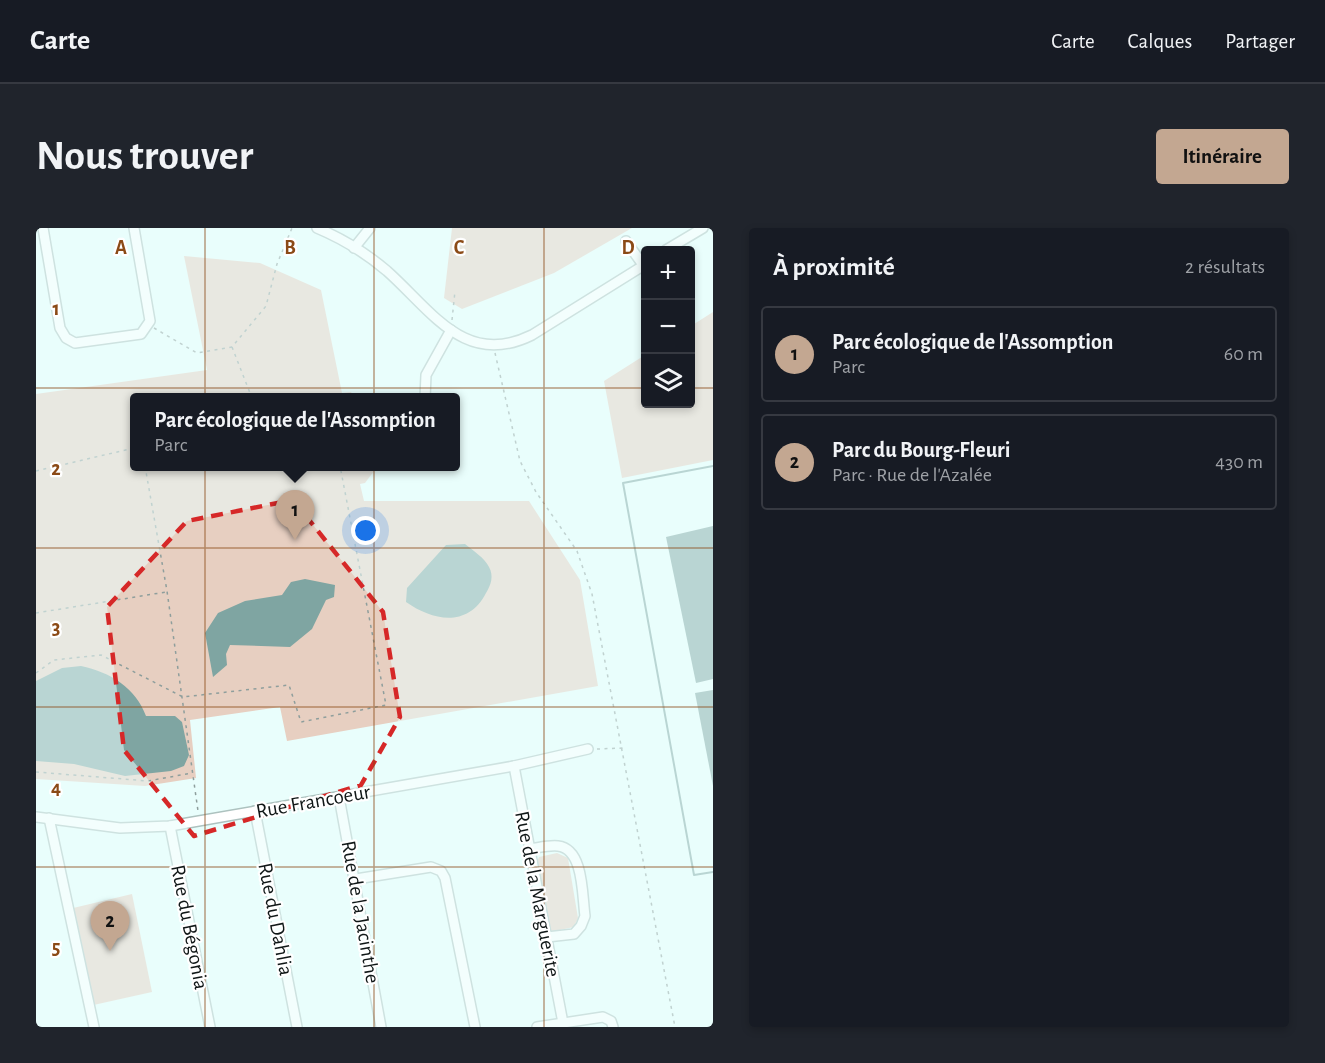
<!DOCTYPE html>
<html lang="fr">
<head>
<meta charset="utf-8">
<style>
  body { margin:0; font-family:"Alegreya Sans",sans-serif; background:#20242c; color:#f1f3f6 }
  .controls { position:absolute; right:18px; top:18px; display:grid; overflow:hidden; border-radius:6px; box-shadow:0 3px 9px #0003 }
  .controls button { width:54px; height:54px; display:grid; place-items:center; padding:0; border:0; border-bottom:2px solid #363941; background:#171b24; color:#f1f3f6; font:30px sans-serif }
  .you { position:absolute; left:330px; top:303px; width:21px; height:21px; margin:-15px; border:4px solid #fff; border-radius:50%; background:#1a73e8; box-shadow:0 0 0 9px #1a73e833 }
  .badge { display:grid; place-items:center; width:39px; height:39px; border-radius:50%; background:#c3a791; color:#111; font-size:20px; font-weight:700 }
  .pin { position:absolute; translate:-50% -50px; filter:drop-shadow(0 2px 3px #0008) }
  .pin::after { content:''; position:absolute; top:32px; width:21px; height:18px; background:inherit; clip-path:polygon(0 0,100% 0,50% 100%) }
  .popup { position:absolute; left:94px; top:165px; width:330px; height:78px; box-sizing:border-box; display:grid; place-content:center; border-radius:6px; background:#171b24; filter:drop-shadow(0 2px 4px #0005); font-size:20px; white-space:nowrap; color:#9ea1a6 }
  .popup b { font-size:22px; color:#f1f3f6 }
  .popup::after { content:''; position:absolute; left:50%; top:100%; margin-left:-12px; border:12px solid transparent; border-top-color:#171b24 }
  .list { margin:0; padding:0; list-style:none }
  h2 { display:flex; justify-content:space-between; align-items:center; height:78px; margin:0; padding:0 24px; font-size:26px }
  h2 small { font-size:20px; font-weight:400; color:#9ea1a6 }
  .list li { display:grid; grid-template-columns:39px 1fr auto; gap:18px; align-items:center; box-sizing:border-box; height:96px; margin:0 12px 12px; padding:0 12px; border:2px solid #363941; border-radius:6px }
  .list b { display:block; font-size:22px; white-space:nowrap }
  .list p { margin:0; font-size:20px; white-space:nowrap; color:#9ea1a6 }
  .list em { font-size:20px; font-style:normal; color:#9ea1a6 }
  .icon { flex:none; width:33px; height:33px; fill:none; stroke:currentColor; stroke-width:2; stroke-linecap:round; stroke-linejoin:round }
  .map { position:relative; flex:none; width:677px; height:799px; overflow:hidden; border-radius:6px }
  header { display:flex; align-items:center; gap:36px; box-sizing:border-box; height:84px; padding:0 30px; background:#171b24; border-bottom:2px solid #363941 }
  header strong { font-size:28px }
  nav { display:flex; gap:33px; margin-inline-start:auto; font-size:21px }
  .intro { display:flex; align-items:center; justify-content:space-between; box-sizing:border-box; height:144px; padding:0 36px }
  h1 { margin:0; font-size:42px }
  .button { padding:15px 27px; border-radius:6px; background:#c3a791; color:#111; font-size:21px; font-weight:700 }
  main { display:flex; gap:36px; padding:0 36px }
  aside { flex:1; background:#171b24; border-radius:6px; box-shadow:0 3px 9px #0003 }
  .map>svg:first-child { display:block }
  .green { fill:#e7cfc1 }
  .water { fill:#7fa5a2 }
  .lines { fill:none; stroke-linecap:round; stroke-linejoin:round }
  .stream { stroke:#7fa5a2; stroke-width:2 }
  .street-casing { stroke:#adc2bf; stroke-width:12 }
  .path { stroke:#8e9e9c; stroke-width:1.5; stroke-dasharray:3 4.5; stroke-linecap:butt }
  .street { stroke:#fff; stroke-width:9 }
  .marked { fill:none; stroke:#d62828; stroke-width:4.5; stroke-dasharray:12 8; stroke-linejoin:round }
  .grid { fill:none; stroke:#8b4a16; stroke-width:1.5; stroke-opacity:0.55 }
  .labels { text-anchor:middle; stroke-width:4.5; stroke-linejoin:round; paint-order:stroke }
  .street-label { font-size:21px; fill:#101717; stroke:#fff }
  .grid-label { font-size:20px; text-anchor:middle; font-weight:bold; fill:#8b4a16; stroke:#fff; stroke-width:4.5; stroke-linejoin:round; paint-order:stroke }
</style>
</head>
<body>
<header>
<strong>Carte</strong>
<nav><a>Carte</a><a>Calques</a><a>Partager</a></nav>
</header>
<div class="intro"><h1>Nous trouver</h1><a class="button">Itinéraire</a></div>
<main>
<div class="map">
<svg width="677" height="799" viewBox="0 0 677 799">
  <rect width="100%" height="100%" fill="#e9fefc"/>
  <g class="green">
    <path d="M416,0H596L518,45L426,81L408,70Z"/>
    <path d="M148,28L224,35L285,62L306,165L315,164L318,169L98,170V238L341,239L329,255L324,256L328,273H493L544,352L562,458L251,513L244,479L154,492L160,550L109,558L0,551V166L171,142Z"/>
    <path d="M677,84V232L586,250L568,153L609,127L610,176H654L655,98Z"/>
    <path d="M521,625L532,630L542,690L538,699L514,704L500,636L503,629Z"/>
    <path d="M96,666L116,764L53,778L33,681Z"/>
  </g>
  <g class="water">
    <path d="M677,298V451L660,455L630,309Z"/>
    <path d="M429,316C436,322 449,330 453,339C458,348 455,357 450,365C432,400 397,393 370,374L371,360L410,317Z"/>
    <path d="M269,351L299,357L298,369L290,372L276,401L254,419L194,417L190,426L191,437L177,449L169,405L182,385L209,373L246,367L255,354Z"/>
    <path d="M45,438C74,444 100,460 110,488H139L146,494L153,527L148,538L135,543L89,548L38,536L0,533V453L26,440Z"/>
    <path d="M677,462V558L659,465Z"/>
  </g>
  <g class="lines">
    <path class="stream" d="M677,238L587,255L658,647L677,644"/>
    <defs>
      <g id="street">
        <path d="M7,0L24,100L30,110L39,115L105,106L114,93L98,0"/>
        <path d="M281,0C305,10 331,26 351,43C396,83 429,140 496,107L610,36"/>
        <path d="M590,13L607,37"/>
        <path d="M318,20L334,0"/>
        <path d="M630,22L667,0"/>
        <path d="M389,170L390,147L415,102"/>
        <path d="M478,538L527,795"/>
        <path d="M303,569L345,799"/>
        <path d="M219,583L261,799"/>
        <path d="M0,589L84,600L134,598L478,538L552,521"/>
        <path d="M13,590L58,799"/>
        <path d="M134,598L174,799"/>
        <path d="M493,621C502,620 512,617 522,618C548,621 546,667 549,688L545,698L538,706L511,709"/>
        <path d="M320,651L395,639L405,643L409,650L439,799"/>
        <path d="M501,799L567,789L575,793L577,799"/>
      </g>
    </defs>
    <use href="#street" class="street-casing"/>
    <g class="path">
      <path d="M416,92L419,63"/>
      <path d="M118,100L161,125L196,119L230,78L241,36L256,0"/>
      <path d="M196,119L216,170"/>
      <path d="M459,125L484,233L500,264L541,323L556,366L639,799"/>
      <path d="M109,238L131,363L162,583"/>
      <path d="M0,243L98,220"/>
      <path d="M0,385L130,364"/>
      <path d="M0,445L18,432L65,427L147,469L253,457L265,494L350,477L304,238"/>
      <path d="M561,521L587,520"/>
      <path d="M0,544L112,553L156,545"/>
    </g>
    <use href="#street" class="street"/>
  </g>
  <path d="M0 0H677V799H0ZM257,272L347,384L364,489L325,557L158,608L88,522L71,379L151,293Z" fill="#e9fefc" fill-opacity=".55" fill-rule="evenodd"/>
  <path class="marked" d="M257,272L347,384L364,489L325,557L158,608L88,522L71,379L151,293Z"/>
  <path class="grid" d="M169,0V799M338,0V799M508,0V799M0,160H610M654,160H677M0,320H677M0,479H677M0,639H677"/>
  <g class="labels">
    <g class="street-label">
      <text transform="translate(277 573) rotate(-10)" y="7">Rue Francoeur</text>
      <text transform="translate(502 666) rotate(79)" y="7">Rue de la Marguerite</text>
      <text transform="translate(325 684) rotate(80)" y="7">Rue de la Jacinthe</text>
      <text transform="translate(240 691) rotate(79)" y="7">Rue du Dahlia</text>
      <text transform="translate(154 699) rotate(79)" y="7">Rue du Bégonia</text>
    </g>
  </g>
  <g class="grid-label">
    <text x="85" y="26">A</text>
    <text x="254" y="26">B</text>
    <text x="423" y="26">C</text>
    <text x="592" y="26">D</text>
    <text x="20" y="87">1</text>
    <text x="20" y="247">2</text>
    <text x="20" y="406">3</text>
    <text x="20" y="566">4</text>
    <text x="20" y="726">5</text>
  </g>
</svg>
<div class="controls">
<button>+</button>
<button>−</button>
<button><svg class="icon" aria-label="layers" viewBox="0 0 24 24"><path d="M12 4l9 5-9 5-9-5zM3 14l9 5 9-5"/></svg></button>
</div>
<div class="you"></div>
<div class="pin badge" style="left:259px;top:312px">1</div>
<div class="popup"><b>Parc écologique de l'Assomption</b>Parc</div>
<div class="pin badge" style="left:74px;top:723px">2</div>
</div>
<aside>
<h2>À proximité<small>2 résultats</small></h2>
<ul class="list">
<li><span class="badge">1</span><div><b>Parc écologique de l'Assomption</b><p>Parc</p></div><em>60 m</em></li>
<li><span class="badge">2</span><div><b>Parc du Bourg-Fleuri</b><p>Parc · Rue de l'Azalée</p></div><em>430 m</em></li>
</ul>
</aside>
</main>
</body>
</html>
